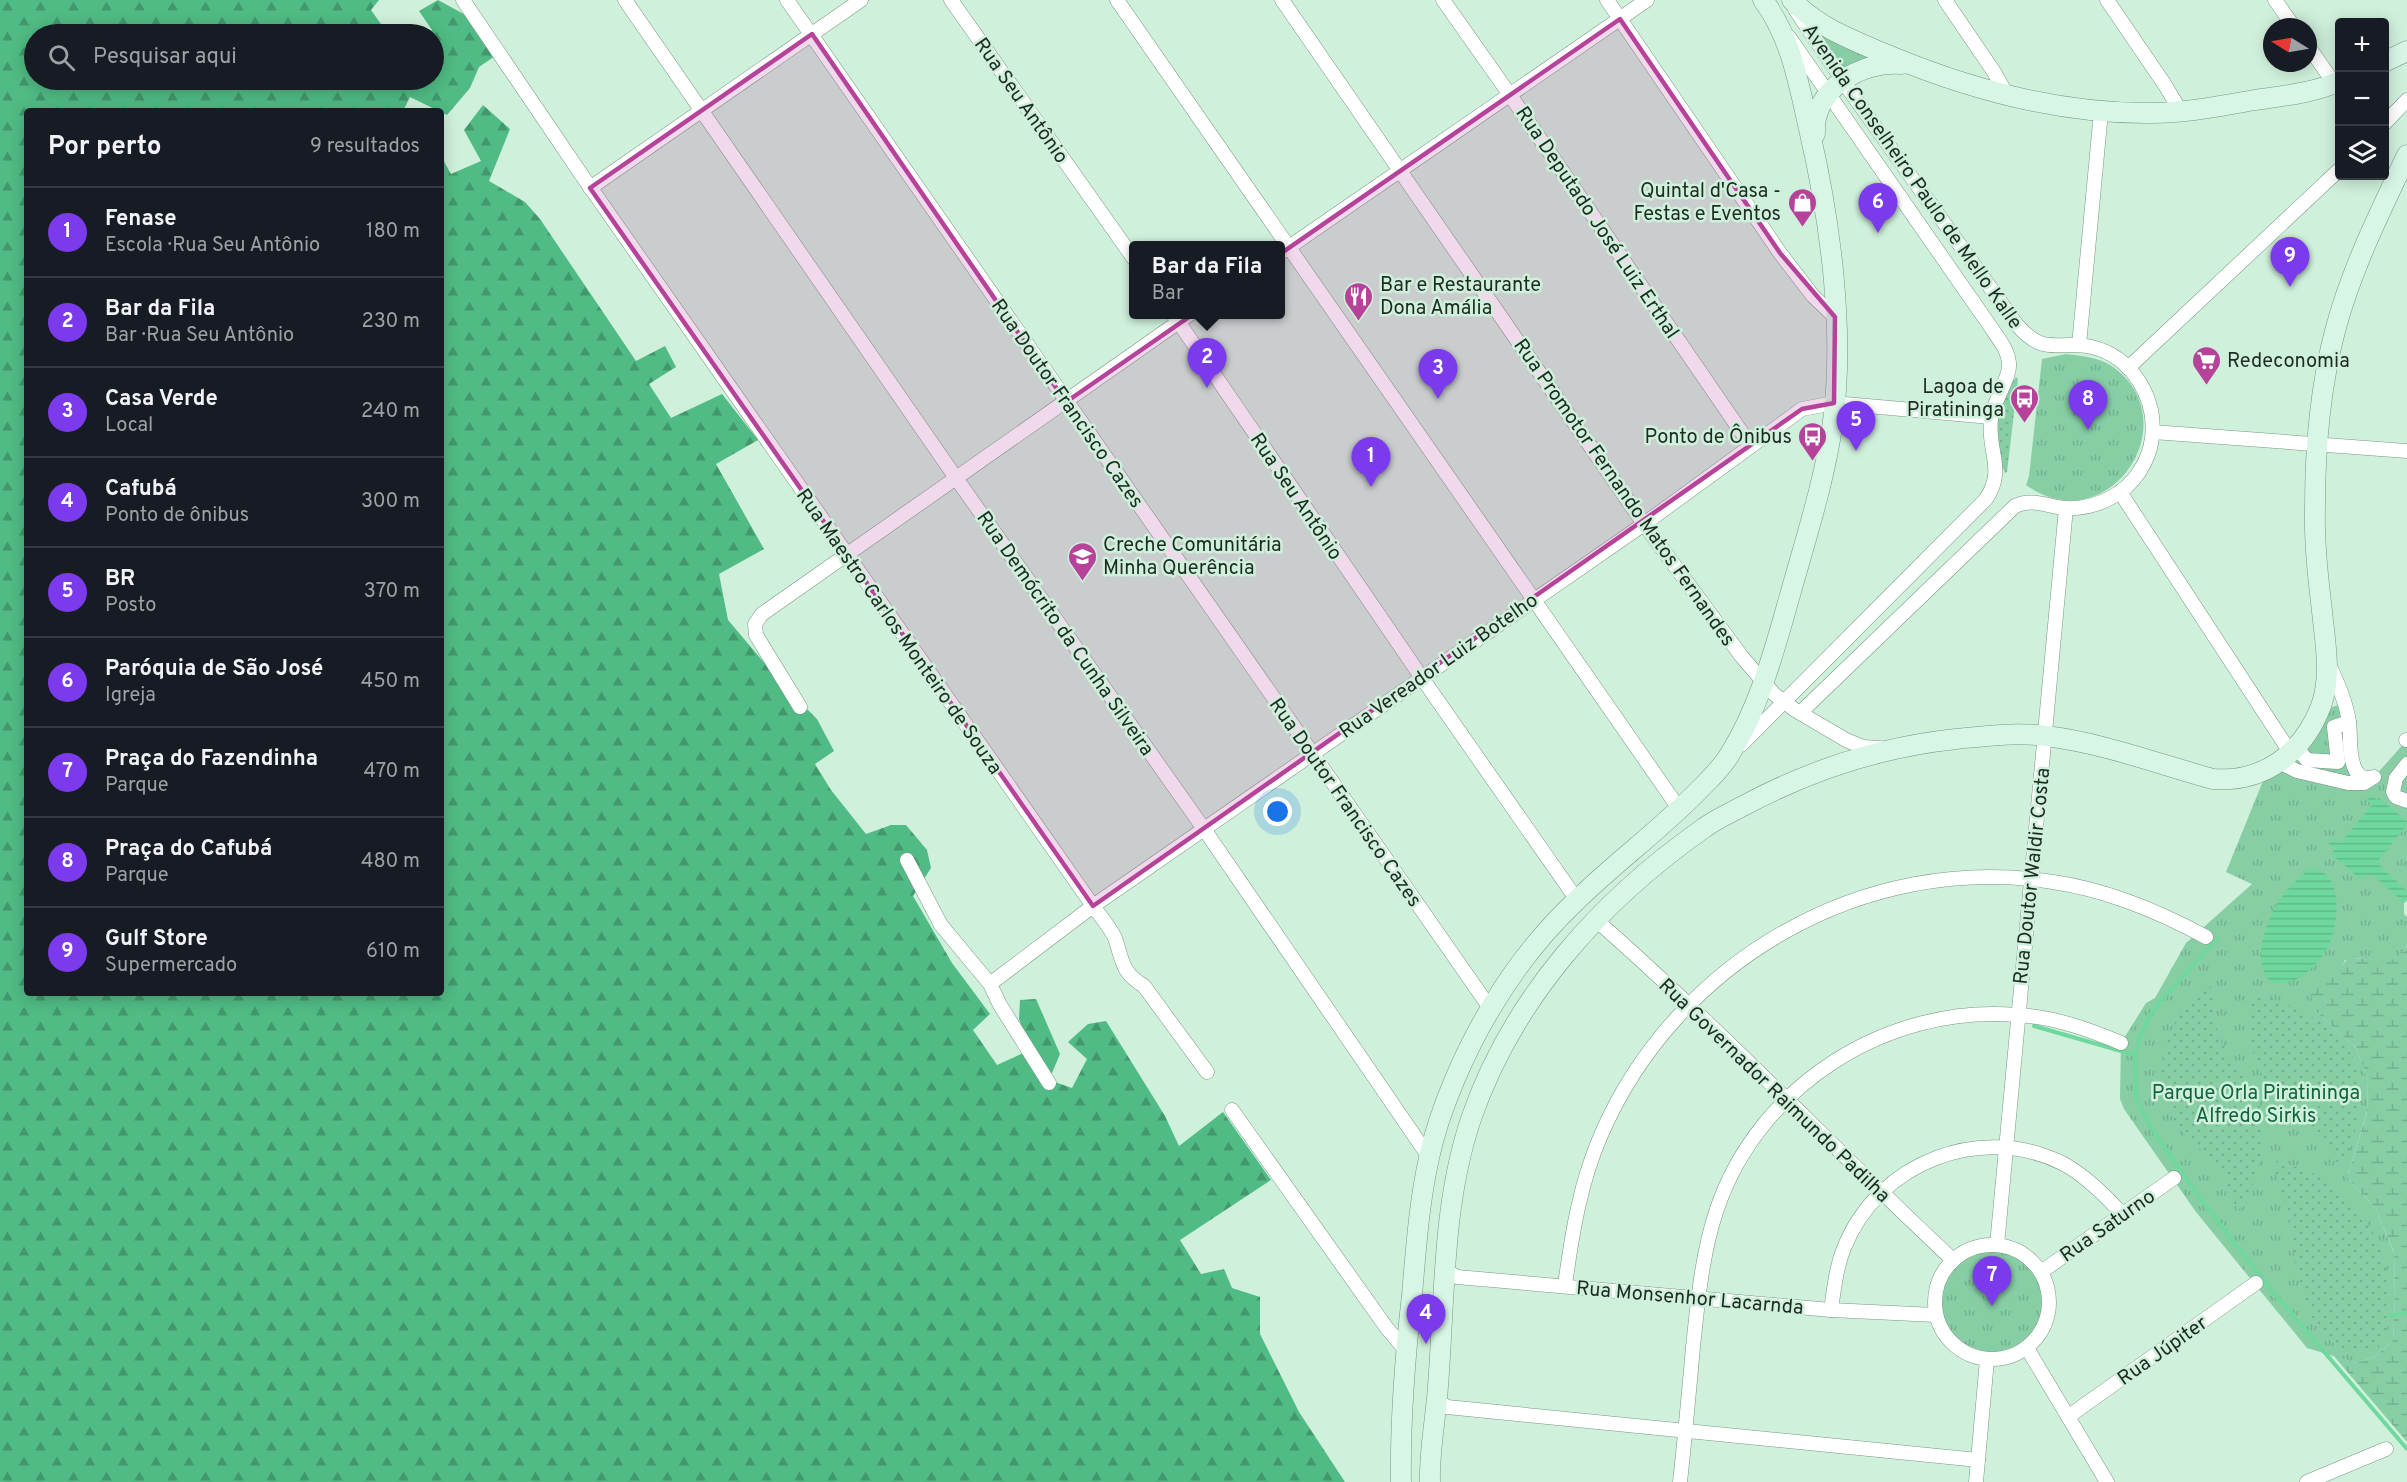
<!DOCTYPE html>
<html lang="pt">
<head>
<meta charset="utf-8">
<style>
  body { margin:0; font-family:Overpass,sans-serif; background:#20242c; color:#f1f3f6 }
  .controls { position:absolute; right:18px; top:18px; display:grid; overflow:hidden; border-radius:6px; box-shadow:0 3px 15px #0003 }
  .controls button { width:54px; height:54px; display:grid; place-items:center; padding:0; border:0; border-bottom:2px solid #363941; background:#171b24; color:#f1f3f6; font:30px sans-serif }
  .compass { position:absolute; left:2263px; top:18px; width:54px; height:54px; border-radius:50%; background:#171b24; box-shadow:0 3px 15px #0003; rotate:281deg }
  .you { position:absolute; left:1278px; top:812px; width:21px; height:21px; margin:-15px; border:4px solid #fff; border-radius:50%; background:#1a73e8; box-shadow:0 0 0 9px #1a73e833 }
  .badge { display:grid; place-items:center; width:39px; height:39px; border-radius:50%; background:#7c3aed; color:#fff; font-size:20px; font-weight:700 }
  .pin { position:absolute; translate:-50% -50px; filter:drop-shadow(0 2px 3px #0008) }
  .pin::after { content:''; position:absolute; top:32px; width:21px; height:18px; background:inherit; clip-path:polygon(0 0,100% 0,50% 100%) }
  .popup { position:absolute; left:1129px; top:241px; width:156px; height:78px; box-sizing:border-box; display:grid; place-content:center; border-radius:6px; background:#171b24; filter:drop-shadow(0 2px 4px #0005); font-size:20px; white-space:nowrap; color:#9ea1a6 }
  .popup b { font-size:22px; color:#f1f3f6 }
  .popup::after { content:''; position:absolute; left:50%; top:100%; margin-left:-12px; border:12px solid transparent; border-top-color:#171b24 }
  .list { margin:0; padding:0; list-style:none }
  h2 { display:flex; justify-content:space-between; align-items:center; height:78px; margin:0; padding:0 24px; font-size:26px }
  h2 small { font-size:20px; font-weight:400; color:#9ea1a6 }
  .list li { display:grid; grid-template-columns:39px 1fr auto; gap:18px; align-items:center; box-sizing:border-box; height:90px; padding:0 24px; border-top:2px solid #363941 }
  .list b { display:block; font-size:22px; white-space:nowrap }
  .list p { margin:0; font-size:20px; white-space:nowrap; color:#9ea1a6 }
  .list em { font-size:20px; font-style:normal; color:#9ea1a6 }
  .icon { flex:none; width:33px; height:33px; fill:none; stroke:currentColor; stroke-width:2; stroke-linecap:round; stroke-linejoin:round }
  .map { position:relative; flex:none; width:2407px; height:1482px; overflow:hidden }
  .search { position:absolute; background:#171b24; box-shadow:0 3px 15px #0003; left:24px; top:24px; width:420px; height:66px; display:flex; align-items:center; gap:15px; box-sizing:border-box; padding:0 21px; border-radius:33px; color:#9ea1a6; font-size:22px }
  .panel { position:absolute; background:#171b24; box-shadow:0 3px 15px #0003; left:24px; top:108px; width:420px; height:888px; border-radius:6px }
  .map>svg:first-child { display:block }
  .grass { fill:url(#grass-tufts) }
  .forest { fill:url(#forest-firs) }
  .wetland { fill:url(#wetland-marsh) }
  .garden { fill:url(#garden-dots) }
  .water { fill:url(#water-rules) }
  .lines { fill:none; stroke-linecap:round; stroke-linejoin:round }
  .stream { stroke:#6fd89f; stroke-width:4 }
  .street-casing { stroke:#789784; stroke-width:15 }
  .secondary-casing { stroke:#789784; stroke-width:21 }
  .street { stroke:#fff; stroke-width:14 }
  .secondary { stroke:#d8f6e6; stroke-width:20 }
  .marked { fill:#b6429a; fill-opacity:0.2; stroke:#b6429a; stroke-width:4.5; stroke-linejoin:round }
  .labels { text-anchor:middle; stroke-width:5; stroke-linejoin:round; paint-order:stroke }
  .street-label { font-size:20px; fill:#1e2b24; stroke:#cff0db }
  .poi-label { font-size:20px; fill:#1e2b24; stroke:#cff0db; text-anchor:end }
  .park-label { font-size:20px; fill:#14633f; stroke:#cff0db }
</style>
</head>
<body>
<div class="map">
<svg width="2407" height="1482" viewBox="0 0 2407 1482">
  <defs>
    <pattern id="grass-tufts" width="24" height="20" patternUnits="userSpaceOnUse" patternTransform="scale(1.5)"><rect width="24" height="20" fill="#87cea5"/><path d="M3 7l-1-3M5 7V3M7 7l1-3M15 17l-1-3M17 17v-4M19 17l1-3" fill="none" stroke="#74b18e"/></pattern>
    <pattern id="forest-firs" width="22" height="20" patternUnits="userSpaceOnUse" patternTransform="scale(1.5)"><rect width="22" height="20" fill="#50bb84"/><path d="M5 1l3.5 6h-7zM16 11l3.5 6h-7z" fill="#42986c"/></pattern>
    <pattern id="wetland-marsh" width="20" height="14" patternUnits="userSpaceOnUse" patternTransform="scale(1.5)"><rect width="20" height="14" fill="#87cea5"/><path d="M1 5h8M5 5V1M11 12h8M15 12V8" fill="none" stroke="#74b18e"/></pattern>
    <pattern id="garden-dots" width="8" height="8" patternUnits="userSpaceOnUse" patternTransform="scale(1.5)"><rect width="8" height="8" fill="#87cea5"/><path d="M2 2h.1M6 6h.1" fill="none" stroke="#74b18e" stroke-width="1.8" stroke-linecap="round"/></pattern>
    <pattern id="water-rules" width="6" height="5" patternUnits="userSpaceOnUse" patternTransform="scale(1.5)"><rect width="6" height="5" fill="#6fd89f"/><path d="M0 2.5h6" fill="none" stroke="#60ba89"/></pattern>
  </defs>
  <rect width="100%" height="100%" fill="#cff0db"/>
  <g class="grass">
    <path d="M1800,13L1884,58L1844,74Z"/>
    <path d="M2066,354C2081,356 2097,357 2110,365C2191,418 2110,544 2026,485L2029,476L2042,359Z"/>
    <path d="M2339,705L2355,769L2374,777L2407,740V900L2404,903V914L2407,917C2407,926 2407,937 2407,945C2404,957 2388,965 2377,963C2362,959 2362,957 2345,960L2340,970L2334,976H2318L2313,1009L2356,1048L2368,1080L2367,1111L2347,1178L2376,1209L2394,1253L2395,1299L2393,1340L2375,1357L2356,1363L2307,1348L2196,1212L2124,1109L2120,1099L2121,1043L2146,1003L2155,998L2186,943L2252,884L2226,872L2263,781L2271,777L2321,724L2332,707Z"/>
    <circle cx="1992" cy="1302" r="50"/>
  </g>
  <path class="forest" d="M0,0H379L371,10L388,34H34V80H434V34H429L432,30L419,11L438,0L471,18L498,54L479,67L470,88L447,115L410,97L403,111H27V993H441V156L451,174L481,161L464,130L483,105L510,129L489,181L525,202L540,219L636,361L665,346L676,367L649,384L671,418L722,394L758,440L716,464L764,549L719,574L728,620L783,685L817,719L834,751L815,764L831,790L866,834L891,825H906L927,850L931,868L913,896L952,963L990,1014L973,1030L997,1065L1030,1050L1019,1019L1020,1000L1036,999L1060,1054L1049,1080L1072,1088L1087,1059L1068,1042L1088,1024L1106,1021L1165,1116L1179,1146L1223,1112L1271,1180L1180,1240L1201,1274L1224,1269L1232,1288L1260,1297V1334L1299,1412L1345,1482H0Z"/>
  <path class="wetland" d="M2407,947V1442L2333,1355L2356,1363L2375,1357L2393,1340L2395,1299L2394,1252L2376,1209L2347,1178L2367,1112L2368,1080L2356,1048L2313,1009L2310,984L2318,976H2334L2348,958C2375,957 2387,973 2407,947Z"/>
  <g class="garden">
    <path d="M2016,377L2018,379L2007,472L2005,473C1990,441 1996,406 2016,377Z"/>
    <path d="M2209,983C2214,993 2212,1002 2214,1014C2215,1023 2218,1036 2223,1045C2231,1062 2247,1076 2255,1094C2272,1130 2258,1172 2245,1206L2237,1210L2222,1170L2176,1126L2163,1096L2160,1072L2166,1041L2180,1013L2201,986Z"/>
    <path d="M2257,995C2300,1006 2353,1031 2360,1081C2362,1095 2359,1109 2357,1122C2354,1136 2350,1155 2340,1165C2332,1159 2332,1145 2325,1138C2312,1126 2297,1118 2285,1106C2257,1079 2243,1035 2250,996Z"/>
    <path d="M2277,1161C2294,1166 2315,1172 2329,1182C2369,1213 2391,1254 2390,1305C2389,1320 2387,1343 2374,1352C2365,1351 2355,1351 2346,1349C2303,1336 2296,1265 2290,1228C2287,1207 2279,1186 2273,1165Z"/>
  </g>
  <g class="water">
    <path d="M2371,795L2377,800L2379,798L2407,821V825L2379,859L2381,867L2407,891V900L2404,903L2374,876L2365,875L2360,879L2331,854L2336,848L2328,843L2331,840L2340,843L2372,805L2367,801Z"/>
    <path d="M2309,869C2345,868 2339,923 2329,945C2323,958 2309,972 2297,979C2291,982 2281,983 2274,984C2249,969 2266,919 2280,899C2288,888 2299,878 2309,869Z"/>
  </g>
  <g class="lines">
    <g class="stream">
      <path d="M2218,938L2158,1004L2149,1017L2140,1037L2135,1055L2136,1097L2151,1128L2202,1201L2268,1286L2407,1449"/>
      <path d="M2034,1026L2135,1055"/>
      <path d="M2389,1316L2405,1313L2407,1311"/>
    </g>
    <defs>
      <g id="street">
        <path d="M463,0L581,174L1093,906C1100,916 1110,927 1115,938C1123,961 1121,972 1144,986L1207,1072"/>
        <path d="M625,0L956,478L1204,829L1429,1157"/>
        <path d="M787,0L1490,1008"/>
        <path d="M951,0L1134,259"/>
        <path d="M1117,0L1680,810"/>
        <path d="M1282,0L1644,524L1742,657L1774,694L1795,710L1846,740L1863,747L1881,748"/>
        <path d="M1443,0L1510,95L1751,446"/>
        <path d="M1607,0L1780,253L1813,296L1835,317"/>
        <path d="M1945,0L1994,72L2007,95"/>
        <path d="M2107,0L2165,85L2181,112"/>
        <path d="M2275,0L2294,27"/>
        <path d="M1795,9L1852,94L2017,325C2046,358 2057,339 2092,347C2132,357 2157,398 2152,438C2149,462 2134,485 2112,497C2098,505 2081,509 2064,508C2047,506 2031,498 2015,506L1800,713"/>
        <path d="M2308,46L2334,83L2339,87"/>
        <path d="M2384,124L2407,100"/>
        <path d="M590,188L861,0"/>
        <path d="M1282,252L1647,0"/>
        <path d="M1173,314L1422,678L1577,900"/>
        <path d="M2079,345L2101,112"/>
        <path d="M2128,368L2340,169"/>
        <path d="M2153,432L2407,451"/>
        <path d="M2120,492L2290,752"/>
        <path d="M2329,665C2338,683 2346,702 2349,722C2351,738 2348,754 2355,769C2359,778 2366,779 2374,777"/>
        <path d="M800,707L756,635L755,624L762,614L1190,314"/>
        <path d="M2406,740H2407"/>
        <path d="M1741,745L1986,499C2006,469 1987,451 1991,419C1993,401 2011,377 2009,363C2008,349 1997,337 1990,326L1789,37"/>
        <path d="M2295,746L2307,760L2338,762L2334,727L2349,722"/>
        <path d="M2282,759L2287,766L2297,771L2348,783H2364L2372,778"/>
        <path d="M2407,764L2396,778L2393,792L2396,797L2407,801"/>
        <path d="M907,860L941,925L990,984L1000,1005L1049,1083"/>
        <path d="M1596,920C1719,1028 1833,1148 1953,1260"/>
        <path d="M990,984L1093,906L1644,524L1802,409L1834,403L1991,417"/>
        <path d="M1232,1110L1386,1327L1407,1352"/>
        <circle cx="1992" cy="1302" r="57"/>
        <path d="M1997,1245L2066,508"/>
        <path d="M1445,1270L1457,1277L1831,1310L1936,1315"/>
        <path d="M2041,1272L2174,1178"/>
        <path d="M1565,1285C1572,1234 1580,1183 1601,1135C1676,961 1864,852 2053,882C2108,890 2158,911 2206,937"/>
        <path d="M1831,1310C1834,1289 1836,1268 1844,1248C1878,1162 1982,1122 2064,1164C2087,1177 2105,1195 2122,1214"/>
        <path d="M2027,1348L2107,1482"/>
        <path d="M1437,1400L1447,1407L1978,1460"/>
        <path d="M2069,1416L2256,1283"/>
        <path d="M1680,1482C1685,1437 1689,1392 1693,1347C1698,1300 1702,1253 1717,1209C1759,1085 1888,1004 2017,1015C2054,1017 2088,1029 2121,1043"/>
        <path d="M1976,1482L1987,1360"/>
        <path d="M2307,1482L2386,1449"/>
      </g>
      <g id="secondary">
        <path d="M1792,0C1818,28 1855,41 1890,56C1972,90 2062,114 2151,113C2186,113 2221,106 2255,100C2283,96 2314,93 2340,81"/>
        <path d="M2384,62L2407,51"/>
        <path d="M1815,134C1812,90 1861,60 1902,64"/>
        <path d="M1401,1482C1400,1420 1405,1357 1412,1295C1416,1249 1419,1203 1429,1158C1439,1110 1466,1049 1491,1008C1514,969 1544,931 1577,900C1616,862 1660,830 1698,791C1709,780 1722,768 1730,754C1760,706 1775,648 1790,595C1806,538 1825,479 1833,421C1845,329 1830,219 1809,129C1799,85 1791,37 1763,0"/>
        <path d="M1430,1482C1429,1450 1436,1418 1438,1386C1445,1297 1442,1205 1471,1119C1512,999 1601,900 1704,828C1716,819 1730,813 1743,806C1810,770 1880,747 1956,739C1985,736 2016,732 2046,736C2103,743 2158,764 2213,779C2264,783 2303,753 2321,706C2332,676 2325,642 2322,611C2318,577 2314,542 2315,507C2315,449 2320,388 2335,331C2351,270 2380,212 2407,155"/>
      </g>
    </defs>
    <use href="#street" class="street-casing"/>
    <use href="#secondary" class="secondary-casing"/>
    <use href="#street" class="street"/>
    <use href="#secondary" class="secondary"/>
  </g>
  <path class="marked" d="M1620,19L1780,253L1835,317L1834,403L1802,409L1093,906L590,188L812,34L1066,402Z"/>
  <defs>
    <symbol id="shop-pin" viewBox="-11 -11 22 30"><path d="M0 17L-7.5 6A9.5 9.5 0 1 1 7.5 6Z" fill="#b6429a" stroke="#cff0db"/><path d="M-5-2.5h2.3a2.7 3.5 0 0 1 5.4 0H5L5.5 6h-11ZM-1.5-2.5h3a1.5 2.3 0 0 0-3 0Z" fill="#fff"/></symbol>
    <symbol id="restaurant-pin" viewBox="-11 -11 22 30"><path d="M0 17L-7.5 6A9.5 9.5 0 1 1 7.5 6Z" fill="#b6429a" stroke="#cff0db"/><path d="M-5-6h1v4h1v-4h1v4h1v-4h1v5L-1.5 .5V6h-2V.5L-5-1ZM5-6V6H3V1.5H1.5Q1.5-4 5-6Z" fill="#fff"/></symbol>
    <symbol id="supermarket-pin" viewBox="-11 -11 22 30"><path d="M0 17L-7.5 6A9.5 9.5 0 1 1 7.5 6Z" fill="#b6429a" stroke="#cff0db"/><path d="M-6-5.5h2.5l.6 2H6L4.5 2H-2.5L-4.4-4H-6ZM-1.5 3.2a1.3 1.3 0 1 0 .1 0ZM3 3.2a1.3 1.3 0 1 0 .1 0Z" fill="#fff"/></symbol>
    <symbol id="bus-pin" viewBox="-11 -11 22 30"><path d="M0 17L-7.5 6A9.5 9.5 0 1 1 7.5 6Z" fill="#b6429a" stroke="#cff0db"/><path d="M-5-6H5V4H4V6H2V4H-2V6H-4V4H-5ZM-3.5-4V0h7V-4ZM-3.5 1.2v1.5H-2V1.2ZM2 1.2v1.5H3.5V1.2Z" fill="#fff"/></symbol>
    <symbol id="school-pin" viewBox="-11 -11 22 30"><path d="M0 17L-7.5 6A9.5 9.5 0 1 1 7.5 6Z" fill="#b6429a" stroke="#cff0db"/><path d="M0-5L7-2L0 1L-7-2ZM-4 1L0 2.5L4 1V4Q0 6-4 4Z" fill="#fff"/></symbol>
  </defs>
  <g fill-rule="evenodd">
    <use href="#shop-pin" x="1786" y="186" width="33" height="45"/>
    <use href="#restaurant-pin" x="1342" y="280" width="33" height="45"/>
    <use href="#supermarket-pin" x="2190" y="344" width="33" height="45"/>
    <use href="#bus-pin" x="2008" y="382" width="33" height="45"/>
    <use href="#bus-pin" x="1796" y="420" width="33" height="45"/>
    <use href="#school-pin" x="1066" y="540" width="33" height="45"/>
  </g>
  <g class="labels">
    <g class="street-label">
      <text transform="translate(1022 100) rotate(55)" y="7">Rua Seu Antônio</text>
      <text transform="translate(1913 176) rotate(55)" y="7">Avenida Conselheiro Paulo de Mello Kalle</text>
      <text transform="translate(1598 222) rotate(56)" y="7">Rua Deputado José Luiz Erthal</text>
      <text transform="translate(1068 403) rotate(55)" y="7">Rua Doutor Francisco Cazes</text>
      <text transform="translate(1625 492) rotate(55)" y="7">Rua Promotor Fernando Matos Fernandes</text>
      <text transform="translate(1297 496) rotate(56)" y="7">Rua Seu Antônio</text>
      <text transform="translate(900 631) rotate(55)" y="7">Rua Maestro Carlos Monteiro de Souza</text>
      <text transform="translate(1066 633) rotate(55)" y="7">Rua Demócrito da Cunha Silveira</text>
      <text transform="translate(1438 665) rotate(-35)" y="7">Rua Vereador Luiz Botelho</text>
      <text transform="translate(1346 802) rotate(55)" y="7">Rua Doutor Francisco Cazes</text>
      <text transform="translate(2031 876) rotate(-84)" y="7">Rua Doutor Waldir Costa</text>
      <text transform="translate(1775 1090) rotate(44)" y="7">Rua Governador Raimundo Padilha</text>
      <text transform="translate(2107 1225) rotate(-35)" y="7">Rua Saturno</text>
      <text transform="translate(1690 1297) rotate(5)" y="7">Rua Monsenhor Lacarnda</text>
      <text transform="translate(2162 1350) rotate(-35)" y="7">Rua Júpiter</text>
    </g>
    <g class="poi-label">
      <text x="1781" y="197">Quintal d'Casa -<tspan x="1781" dy="23">Festas e Eventos</tspan></text>
      <text x="1380" y="291" text-anchor="start">Bar e Restaurante<tspan x="1380" dy="23">Dona Amália</tspan></text>
      <text x="2227" y="367" text-anchor="start">Redeconomia</text>
      <text x="2004" y="393">Lagoa de<tspan x="2004" dy="23">Piratininga</tspan></text>
      <text x="1792" y="443">Ponto de Ônibus</text>
      <text x="1103" y="551" text-anchor="start">Creche Comunitária<tspan x="1103" dy="23">Minha Querência</tspan></text>
    </g>
    <g class="park-label">
      <text x="2256" y="1099">Parque Orla Piratininga<tspan x="2256" dy="23">Alfredo Sirkis</tspan></text>
    </g>
  </g>
</svg>
<div class="controls">
<button>+</button>
<button>−</button>
<button><svg class="icon" aria-label="layers" viewBox="0 0 24 24"><path d="M12 4l9 5-9 5-9-5zM3 14l9 5 9-5"/></svg></button>
</div>
<svg class="compass" viewBox="-18 -18 36 36"><path d="M0-13l5 13h-10z" fill="#e53935"/><path d="M0 13l5-13h-10z" fill="#9ea1a6"/></svg>
<div class="you"></div>
<div class="pin badge" style="left:1371px;top:487px">1</div>
<div class="pin badge" style="left:1207px;top:388px">2</div>
<div class="popup"><b>Bar da Fila</b>Bar</div>
<div class="pin badge" style="left:1438px;top:399px">3</div>
<div class="pin badge" style="left:1426px;top:1344px">4</div>
<div class="pin badge" style="left:1856px;top:451px">5</div>
<div class="pin badge" style="left:1878px;top:233px">6</div>
<div class="pin badge" style="left:1992px;top:1306px">7</div>
<div class="pin badge" style="left:2088px;top:430px">8</div>
<div class="pin badge" style="left:2290px;top:287px">9</div>
<div class="search"><svg class="icon" aria-label="search" viewBox="0 0 24 24"><circle cx="10" cy="10" r="6"/><path d="M15 15l6 6"/></svg>Pesquisar aqui</div>
<section class="panel">
<h2>Por perto<small>9 resultados</small></h2>
<ul class="list">
<li><span class="badge">1</span><div><b>Fenase</b><p>Escola · Rua Seu Antônio</p></div><em>180 m</em></li>
<li><span class="badge">2</span><div><b>Bar da Fila</b><p>Bar · Rua Seu Antônio</p></div><em>230 m</em></li>
<li><span class="badge">3</span><div><b>Casa Verde</b><p>Local</p></div><em>240 m</em></li>
<li><span class="badge">4</span><div><b>Cafubá</b><p>Ponto de ônibus</p></div><em>300 m</em></li>
<li><span class="badge">5</span><div><b>BR</b><p>Posto</p></div><em>370 m</em></li>
<li><span class="badge">6</span><div><b>Paróquia de São José</b><p>Igreja</p></div><em>450 m</em></li>
<li><span class="badge">7</span><div><b>Praça do Fazendinha</b><p>Parque</p></div><em>470 m</em></li>
<li><span class="badge">8</span><div><b>Praça do Cafubá</b><p>Parque</p></div><em>480 m</em></li>
<li><span class="badge">9</span><div><b>Gulf Store</b><p>Supermercado</p></div><em>610 m</em></li>
</ul>
</section>
</div>
</body>
</html>
